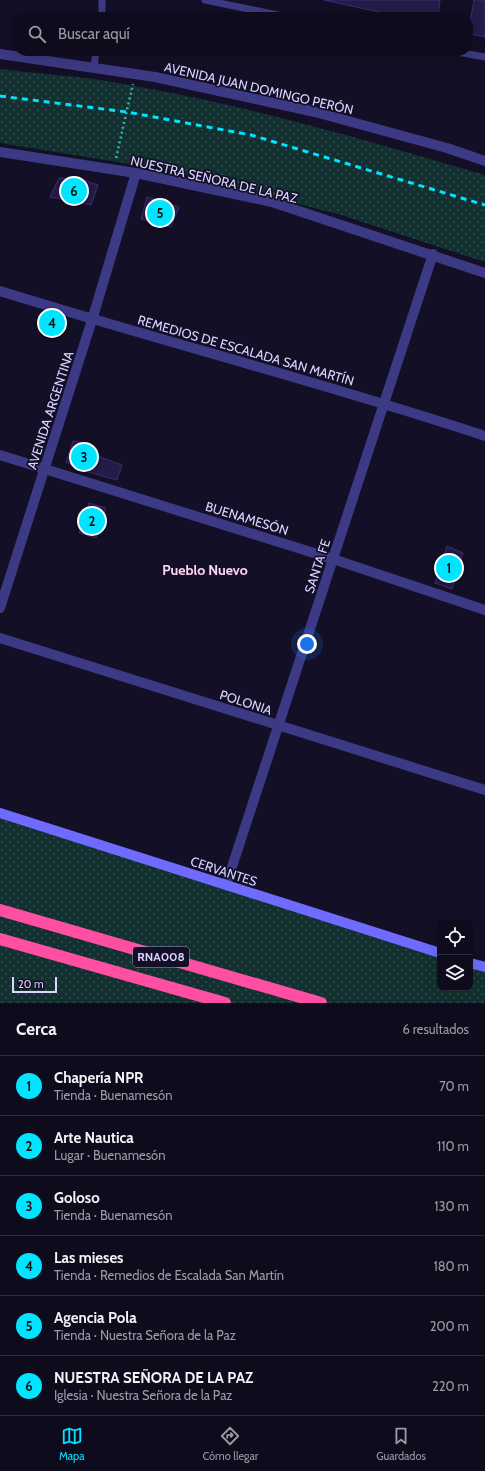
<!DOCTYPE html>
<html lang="es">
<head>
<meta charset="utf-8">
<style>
  body { margin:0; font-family:Cabin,sans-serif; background:#171425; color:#f1f3f6 }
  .controls { position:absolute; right:12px; bottom:12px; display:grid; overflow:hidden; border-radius:8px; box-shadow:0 4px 16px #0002 }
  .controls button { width:36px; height:36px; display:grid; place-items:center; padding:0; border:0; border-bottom:1px solid #2e2b3b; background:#0e0b1c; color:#f1f3f6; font:20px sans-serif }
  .scale { position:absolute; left:12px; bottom:10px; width:45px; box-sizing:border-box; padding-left:4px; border:2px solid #d9d4ff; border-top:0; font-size:11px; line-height:14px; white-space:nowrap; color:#d9d4ff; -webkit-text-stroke:3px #130f26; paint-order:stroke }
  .you { position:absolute; left:307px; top:644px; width:14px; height:14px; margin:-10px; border:3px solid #fff; border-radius:50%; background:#1a73e8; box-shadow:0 0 0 6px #1a73e833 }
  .badge { display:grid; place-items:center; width:26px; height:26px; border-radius:50%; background:#00e5ff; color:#111; font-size:13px; font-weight:700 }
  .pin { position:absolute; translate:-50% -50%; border:2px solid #fff; box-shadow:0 1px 4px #0006 }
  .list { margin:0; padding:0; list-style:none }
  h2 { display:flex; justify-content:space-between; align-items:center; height:52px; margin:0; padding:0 16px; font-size:17px }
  h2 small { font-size:13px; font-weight:400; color:#9b9ba3 }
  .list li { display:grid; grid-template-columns:26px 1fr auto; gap:12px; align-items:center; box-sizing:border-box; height:60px; padding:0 16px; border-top:1px solid #2e2b3b }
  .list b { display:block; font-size:15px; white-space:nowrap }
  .list p { margin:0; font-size:13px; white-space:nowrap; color:#9b9ba3 }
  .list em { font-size:13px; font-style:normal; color:#9b9ba3 }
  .icon { flex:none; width:22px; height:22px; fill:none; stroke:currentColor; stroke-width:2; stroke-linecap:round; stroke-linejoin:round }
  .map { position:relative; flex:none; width:485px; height:1003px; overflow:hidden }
  .search { position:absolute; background:#0e0b1c; box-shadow:0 4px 16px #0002; left:12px; right:12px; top:12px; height:44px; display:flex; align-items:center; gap:10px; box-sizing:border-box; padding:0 14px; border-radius:16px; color:#9b9ba3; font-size:15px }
  .sheet { height:412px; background:#0e0b1c }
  nav { display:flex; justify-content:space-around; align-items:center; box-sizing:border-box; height:56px; border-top:1px solid #2e2b3b; background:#0e0b1c; font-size:11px; color:#9b9ba3 }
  nav a { display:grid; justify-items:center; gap:2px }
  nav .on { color:#00e5ff }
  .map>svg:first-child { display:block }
  .grass { fill:url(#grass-dots) }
  .building { fill:#241b47; stroke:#3b2d73 }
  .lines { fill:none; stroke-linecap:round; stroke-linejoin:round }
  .path { stroke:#2fb8b0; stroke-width:2.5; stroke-dasharray:2 3; stroke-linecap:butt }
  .service { stroke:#3d3a85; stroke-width:7 }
  .minor { stroke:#3d3a85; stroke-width:10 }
  .tertiary { stroke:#3d3a85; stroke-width:10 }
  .secondary { stroke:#6f6bff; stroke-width:10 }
  .motorway { stroke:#ff4fa3; stroke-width:12 }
  .rail { stroke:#00e5ff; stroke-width:3; stroke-dasharray:6 5; stroke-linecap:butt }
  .labels { text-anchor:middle; stroke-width:3.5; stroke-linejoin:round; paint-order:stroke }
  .shield { fill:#130f26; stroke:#9e99be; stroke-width:1 }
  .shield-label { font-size:12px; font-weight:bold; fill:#d9d4ff }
  .street-label { font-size:13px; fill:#d9d4ff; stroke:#130f26 }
  .neighbourhood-label { font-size:14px; font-weight:bold; fill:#ffd6f0; stroke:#130f26 }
</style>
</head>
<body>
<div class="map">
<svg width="485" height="1003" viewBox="0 0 485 1003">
  <defs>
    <pattern id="grass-dots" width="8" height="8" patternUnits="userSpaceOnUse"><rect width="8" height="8" fill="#12302f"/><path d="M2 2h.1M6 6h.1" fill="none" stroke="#344d4e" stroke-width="1.8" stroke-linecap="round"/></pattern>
  </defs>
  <rect width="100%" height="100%" fill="#130f26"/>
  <g class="grass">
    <path d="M0,69C31,73 63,75 93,79C226,99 356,137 485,175V262L338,214L161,169L0,143Z"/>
    <path d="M0,813L440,953V988H470V963L485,967V1003H0Z"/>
  </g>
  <g class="building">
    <path d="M324,0H440L438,17H402Z"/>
    <path d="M474,0H485V37L468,33Z"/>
    <path d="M59,178L81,179L98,185L91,205L50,197Z"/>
    <path d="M147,197L179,207L171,227L141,219Z"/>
    <path d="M49,316L56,319L58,326L56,335L45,331Z"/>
    <path d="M73,441L85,443L86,452L122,465L117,480L81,470L66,462Z"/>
    <path d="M89,503L106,508L96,538L79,533Z"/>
    <path d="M447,546L463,553L452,589L435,583Z"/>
  </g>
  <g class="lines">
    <path class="path" d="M116,158L133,84"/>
    <g class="service">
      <path d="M102,0V17"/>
      <path d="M205,0L287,17"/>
      <path d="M452,51L485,57"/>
      <path d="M94,68L96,51"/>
    </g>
    <g class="minor">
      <path d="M0,152L136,173L272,202L485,273"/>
      <path d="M0,291C161,341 325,383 485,436"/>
      <path d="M0,455L333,559L485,610"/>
      <path d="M0,608L92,320L136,173"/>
      <path d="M0,638L485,790"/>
      <path d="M226,885L433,254"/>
    </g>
    <path class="tertiary" d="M0,54L155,77L315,112L447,148L485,161"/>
    <g class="secondary">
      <path d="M0,813L440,953"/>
      <path d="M470,963L485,967"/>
    </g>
    <g class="motorway">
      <path d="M0,910L321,1003"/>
      <path d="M0,939L225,1003"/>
    </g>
    <path class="rail" d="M0,96L127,112L251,135L485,205"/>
  </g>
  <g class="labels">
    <rect class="shield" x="133" y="947" width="56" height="20" rx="3"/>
    <g class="shield-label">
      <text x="161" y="961">RNA008</text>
    </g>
    <g class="street-label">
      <text transform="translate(259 88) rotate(13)" y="5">AVENIDA JUAN DOMINGO PERÓN</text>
      <text transform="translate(214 179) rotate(13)" y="5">NUESTRA SEÑORA DE LA PAZ</text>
      <text transform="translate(246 350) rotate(16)" y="5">REMEDIOS DE ESCALADA SAN MARTÍN</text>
      <text transform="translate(50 410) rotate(-72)" y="5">AVENIDA ARGENTINA</text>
      <text transform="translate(247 518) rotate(17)" y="5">BUENAMESÓN</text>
      <text transform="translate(317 566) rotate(-72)" y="5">SANTA FE</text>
      <text transform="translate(246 702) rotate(18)" y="5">POLONIA</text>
      <text transform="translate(224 871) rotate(18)" y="5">CERVANTES</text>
    </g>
    <g class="neighbourhood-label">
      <text x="205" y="575">Pueblo Nuevo</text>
    </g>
  </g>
</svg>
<div class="controls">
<button><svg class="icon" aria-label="locate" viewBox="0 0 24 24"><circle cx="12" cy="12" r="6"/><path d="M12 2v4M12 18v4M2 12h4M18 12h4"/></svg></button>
<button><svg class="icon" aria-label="layers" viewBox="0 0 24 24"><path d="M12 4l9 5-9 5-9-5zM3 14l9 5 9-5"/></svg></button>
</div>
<div class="scale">20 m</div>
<div class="you"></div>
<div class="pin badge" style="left:449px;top:568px">1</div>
<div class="pin badge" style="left:92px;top:521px">2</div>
<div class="pin badge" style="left:84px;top:457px">3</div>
<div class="pin badge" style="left:52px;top:323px">4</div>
<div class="pin badge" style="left:160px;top:213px">5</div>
<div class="pin badge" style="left:74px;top:191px">6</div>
<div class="search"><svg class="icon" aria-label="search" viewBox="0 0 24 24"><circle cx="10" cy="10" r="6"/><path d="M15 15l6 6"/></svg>Buscar aquí</div>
</div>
<section class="sheet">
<h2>Cerca<small>6 resultados</small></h2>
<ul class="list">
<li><span class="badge">1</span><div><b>Chapería NPR</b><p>Tienda · Buenamesón</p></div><em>70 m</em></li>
<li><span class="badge">2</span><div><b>Arte Nautica</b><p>Lugar · Buenamesón</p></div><em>110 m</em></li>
<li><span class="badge">3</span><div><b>Goloso</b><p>Tienda · Buenamesón</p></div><em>130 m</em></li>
<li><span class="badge">4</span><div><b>Las mieses</b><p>Tienda · Remedios de Escalada San Martín</p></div><em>180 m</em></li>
<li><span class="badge">5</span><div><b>Agencia Pola</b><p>Tienda · Nuestra Señora de la Paz</p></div><em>200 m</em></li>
<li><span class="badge">6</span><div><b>NUESTRA SEÑORA DE LA PAZ</b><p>Iglesia · Nuestra Señora de la Paz</p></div><em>220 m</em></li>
</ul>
</section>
<nav>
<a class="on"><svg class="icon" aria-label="map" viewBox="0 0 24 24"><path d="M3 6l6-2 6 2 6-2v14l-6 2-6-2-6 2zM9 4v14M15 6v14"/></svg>Mapa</a>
<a><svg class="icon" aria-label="directions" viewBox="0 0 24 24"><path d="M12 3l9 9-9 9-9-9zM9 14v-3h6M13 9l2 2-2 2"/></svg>Cómo llegar</a>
<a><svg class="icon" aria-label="saved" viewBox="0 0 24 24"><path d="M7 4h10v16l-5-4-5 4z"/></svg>Guardados</a>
</nav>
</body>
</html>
